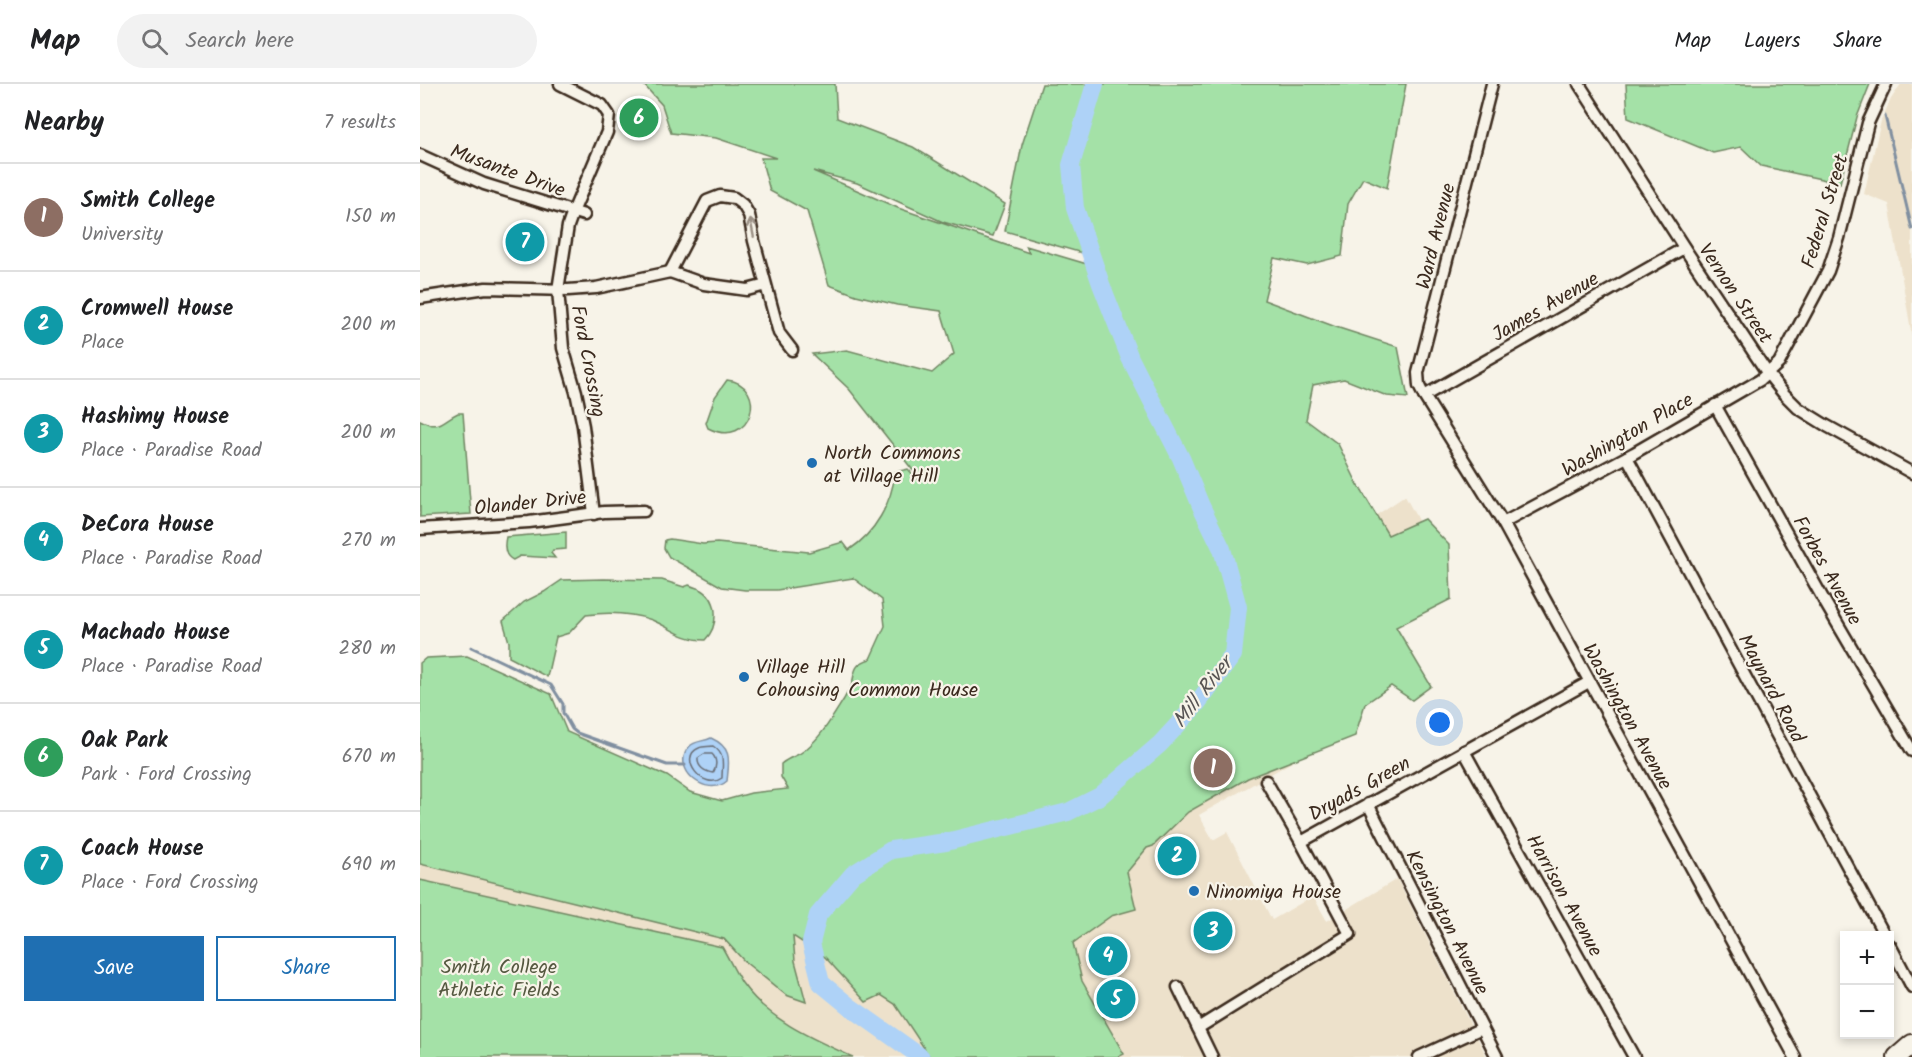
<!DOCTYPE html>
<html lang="en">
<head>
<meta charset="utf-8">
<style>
  body { margin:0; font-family:Kalam,sans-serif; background:#f2f2f2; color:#202124 }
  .controls { position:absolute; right:18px; bottom:18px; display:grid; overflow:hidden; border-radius:0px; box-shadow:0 3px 9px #0003 }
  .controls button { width:54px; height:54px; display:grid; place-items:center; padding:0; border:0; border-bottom:2px solid #e0e0e0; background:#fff; color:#202124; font:30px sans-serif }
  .you { position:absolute; left:1020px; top:639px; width:21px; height:21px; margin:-15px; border:4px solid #fff; border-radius:50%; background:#1a73e8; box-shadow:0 0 0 9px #1a73e833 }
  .badge { display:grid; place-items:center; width:39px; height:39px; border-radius:50%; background:#1f6fb2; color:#fff; font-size:20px; font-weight:700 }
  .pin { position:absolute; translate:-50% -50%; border:3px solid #fff; box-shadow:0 2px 6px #0006 }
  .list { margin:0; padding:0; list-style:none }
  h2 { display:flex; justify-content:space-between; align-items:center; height:78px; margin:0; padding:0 24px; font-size:26px }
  h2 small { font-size:20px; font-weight:400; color:#757577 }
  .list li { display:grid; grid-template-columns:39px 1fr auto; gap:18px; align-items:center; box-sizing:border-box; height:108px; padding:0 24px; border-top:2px solid #e0e0e0 }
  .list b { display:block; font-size:22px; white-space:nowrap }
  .list p { margin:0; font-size:20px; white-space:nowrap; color:#757577 }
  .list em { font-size:20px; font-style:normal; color:#757577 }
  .actions { display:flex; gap:12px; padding:18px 24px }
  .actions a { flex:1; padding:14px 0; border:2px solid #1f6fb2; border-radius:0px; text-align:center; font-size:21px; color:#1f6fb2 }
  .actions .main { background:#1f6fb2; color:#fff }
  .icon { flex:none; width:33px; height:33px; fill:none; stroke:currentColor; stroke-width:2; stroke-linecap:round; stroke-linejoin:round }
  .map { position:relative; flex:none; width:1492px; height:973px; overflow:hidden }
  header { display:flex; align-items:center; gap:36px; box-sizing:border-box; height:84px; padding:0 30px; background:#fff; border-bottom:2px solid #e0e0e0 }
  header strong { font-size:28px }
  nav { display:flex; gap:33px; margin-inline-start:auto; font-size:21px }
  .search { width:420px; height:54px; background:#f2f2f2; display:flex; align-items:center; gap:15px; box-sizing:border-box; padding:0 21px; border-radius:33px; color:#757577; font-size:22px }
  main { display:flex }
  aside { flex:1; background:#fff }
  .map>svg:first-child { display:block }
  .built { fill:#ede1cb }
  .green { fill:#a4e1a7; stroke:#708662; stroke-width:1.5 }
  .water { fill:#aed2f7; stroke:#808fa0; stroke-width:1.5 }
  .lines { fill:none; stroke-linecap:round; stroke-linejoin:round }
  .shore { stroke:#696d75; stroke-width:1.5 }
  .stream { stroke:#808fa0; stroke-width:3 }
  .river { stroke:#aed2f7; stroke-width:18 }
  .street-casing { stroke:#3b2a1e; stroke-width:15 }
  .highway-casing { stroke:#3b2a1e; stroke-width:22 }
  .street { stroke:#f7f3e8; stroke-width:10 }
  .highway { stroke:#f7f3e8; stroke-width:18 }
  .oneway { stroke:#998e83 }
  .poi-dot { fill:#1f6fb2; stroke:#f7f3e8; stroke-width:2 }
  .labels { text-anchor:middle; stroke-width:4.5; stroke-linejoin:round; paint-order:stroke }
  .street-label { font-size:20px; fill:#3b2a1e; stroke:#f7f3e8 }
  .poi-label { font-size:20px; fill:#3b2a1e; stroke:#f7f3e8; text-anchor:start }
  .park-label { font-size:20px; fill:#555840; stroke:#f7f3e8 }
  .water-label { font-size:21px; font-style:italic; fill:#585454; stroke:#f7f3e8 }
</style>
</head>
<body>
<header>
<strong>Map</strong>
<div class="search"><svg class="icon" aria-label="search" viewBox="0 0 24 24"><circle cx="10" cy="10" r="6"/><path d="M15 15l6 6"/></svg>Search here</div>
<nav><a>Map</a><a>Layers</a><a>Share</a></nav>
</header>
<main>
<aside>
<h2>Nearby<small>7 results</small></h2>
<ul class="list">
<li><span class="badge" style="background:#8d6e63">1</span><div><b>Smith College</b><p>University</p></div><em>150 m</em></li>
<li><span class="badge" style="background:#0f9aa8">2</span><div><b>Cromwell House</b><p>Place</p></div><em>200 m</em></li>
<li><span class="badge" style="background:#0f9aa8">3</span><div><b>Hashimy House</b><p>Place · Paradise Road</p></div><em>200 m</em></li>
<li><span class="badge" style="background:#0f9aa8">4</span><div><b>DeCora House</b><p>Place · Paradise Road</p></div><em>270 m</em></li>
<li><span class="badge" style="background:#0f9aa8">5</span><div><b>Machado House</b><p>Place · Paradise Road</p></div><em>280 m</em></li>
<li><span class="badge" style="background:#2e9e5b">6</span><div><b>Oak Park</b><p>Park · Ford Crossing</p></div><em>670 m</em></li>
<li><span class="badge" style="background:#0f9aa8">7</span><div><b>Coach House</b><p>Place · Ford Crossing</p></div><em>690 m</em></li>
</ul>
<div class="actions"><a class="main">Save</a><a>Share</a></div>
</aside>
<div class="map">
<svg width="1492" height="973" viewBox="0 0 1492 973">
  <rect width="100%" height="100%" fill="#f7f3e8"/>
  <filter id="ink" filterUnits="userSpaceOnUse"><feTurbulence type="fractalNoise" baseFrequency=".0167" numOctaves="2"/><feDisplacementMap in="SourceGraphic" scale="12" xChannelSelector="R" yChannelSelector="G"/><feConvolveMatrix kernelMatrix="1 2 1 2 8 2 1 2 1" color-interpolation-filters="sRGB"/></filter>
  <g filter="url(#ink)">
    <g class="built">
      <path d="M1481,0H1492V252L1469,120L1444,110L1461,37L1471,15Z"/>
      <path d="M985,412L1031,498L960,539L887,638L900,662L779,731L793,756L807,748L852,836L893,812L907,837L977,795L1067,973H0V658L433,745L871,488Z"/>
    </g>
    <g class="green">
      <path d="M223,0H415L417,34L493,63L585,120L573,152L523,138L437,99L393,87L478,124L609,169L606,162L677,183L673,172L585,147L602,61L622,0H986L967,104L943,94L928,120L922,172L887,181L854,174L844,216L916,243L978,263L988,314L967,312L924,295L893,301L886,336L918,360L937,399L968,451L1004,435L1029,461L1031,515L976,543L1011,602L992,616L971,602L945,620L935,652L828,694L768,728L733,762L727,764L707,788L716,825L691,832L653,859L662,897L704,970L698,973H510L475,920L461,911L446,918L405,873L373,852L375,877L386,918L366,911L325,878L304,855L0,780V579L6,574L47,572L131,610L147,648L247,692L270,708L302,717L331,709L368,705L361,693V680C370,672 377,673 385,666C402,652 412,634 424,615C426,611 429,607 431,603C436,589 431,581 450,575L465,542L462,516L433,494L357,506H325L302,503L249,473L244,464L245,456L250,455L283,460L297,459L389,468L423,458L429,466C455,449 472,419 475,388L488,385L499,397L495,389L429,305L392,270L427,266L512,289L534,270L521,227L477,221L436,211L409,201L387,127L350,107L341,74H356L296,54L251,49L242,21Z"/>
      <path d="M1206,0H1450L1437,33L1420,99L1341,82L1321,63L1293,69L1208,34Z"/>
      <path d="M307,296C349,300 333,367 288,344L286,339L295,313Z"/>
      <path d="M38,329H43L51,430L0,433V336C21,347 21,337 38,329Z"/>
      <path d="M146,448V465L133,466L131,469L135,474L100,472L93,476C84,472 84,462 86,453Z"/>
      <path d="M184,495L242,496L264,503L269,501C273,503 278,504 282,506C300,517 298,543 285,556C263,556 251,544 232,536C211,529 188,528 166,531L149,549L136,553L127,593L89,573V558L83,537L104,518L124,508L142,496Z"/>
      <path d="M0,796L302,863C309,875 315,888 322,899C348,936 393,955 433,973H0Z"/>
    </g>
    <path class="water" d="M291,654C313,664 309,677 307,697C287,715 250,685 269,663C275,656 284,658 291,654Z"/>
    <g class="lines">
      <g class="shore">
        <path d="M293,662C306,671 302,680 302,694C283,708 257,673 279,664C283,662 289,663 293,662Z"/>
        <path d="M284,670H292C297,675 297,683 293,689C285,688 277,683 278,674Z"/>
      </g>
      <g class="stream">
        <path d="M1465,32L1492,145"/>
        <path d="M51,563L131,601L143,620V629L152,645L157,649L247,681H265"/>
      </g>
      <path class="river" d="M501,973L429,922L401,899L391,859L398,831L433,790L471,766L526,758L648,728L680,712L740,660L776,621L813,571L818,523L802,465L781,422L761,374L710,274L681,200L655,124L651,81L675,0"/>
      <defs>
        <g id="street">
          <path d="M140,0L182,21L189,31L187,48L153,128L148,142L138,206L143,264L156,308L163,342L174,430"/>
          <path d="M1072,0L998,289L999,302L1004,312L1083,439L1375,973"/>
          <path d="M1159,0L1267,168L1348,290L1364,310L1378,324L1407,342L1492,389"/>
          <path d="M0,71L64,100L164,131"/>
          <path d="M346,201L327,206L284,200L250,188L287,117L300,112L314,114L323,121L329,131L334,157L359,249L372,266"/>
          <path d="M0,214L66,204L148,206L176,204L250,188"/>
          <path d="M1004,312L1264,164"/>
          <path d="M1295,321L1406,520L1492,667"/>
          <path d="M1207,373L1465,852"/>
          <path d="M1083,439L1214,369L1340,296L1359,279L1408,187L1419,154L1448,39L1466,0"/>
          <path d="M0,445L109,438L184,428L224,427"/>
          <path d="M1044,667L1214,973"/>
          <path d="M846,697L881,758"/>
          <path d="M948,720L1077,973"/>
          <path d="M1470,861L1492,903"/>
          <path d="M758,903L792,973"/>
          <path d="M778,944L930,850L881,758L1169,598"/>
          <path d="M999,973L1062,944"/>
        </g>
        <path id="highway" d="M1477,973L1492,960"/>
      </defs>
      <use href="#street" class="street-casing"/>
      <use href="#highway" class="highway-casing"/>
      <use href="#street" class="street"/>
      <use href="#highway" class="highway"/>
    </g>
    <defs><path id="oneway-shaft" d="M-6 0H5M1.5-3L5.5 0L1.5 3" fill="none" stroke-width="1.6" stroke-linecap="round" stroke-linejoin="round" transform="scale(1.5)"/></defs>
    <use class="oneway" href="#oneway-shaft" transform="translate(332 144) rotate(-101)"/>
  </g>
  <g class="poi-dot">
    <circle cx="392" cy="379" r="6"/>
    <circle cx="324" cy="593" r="6"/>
    <circle cx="774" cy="807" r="6"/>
  </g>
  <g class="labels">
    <g class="street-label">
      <text transform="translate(88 86) rotate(20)" y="7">Musante Drive</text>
      <text transform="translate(1404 127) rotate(-73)" y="7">Federal Street</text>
      <text transform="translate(1015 152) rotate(-76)" y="7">Ward Avenue</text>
      <text transform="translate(1316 209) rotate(56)" y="7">Vernon Street</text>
      <text transform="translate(1125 222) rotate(-30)" y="7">James Avenue</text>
      <text transform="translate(169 277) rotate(79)" y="7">Ford Crossing</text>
      <text transform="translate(1207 350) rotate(-30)" y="7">Washington Place</text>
      <text transform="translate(110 418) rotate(-6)" y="7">Olander Drive</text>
      <text transform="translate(1408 486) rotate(61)" y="7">Forbes Avenue</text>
      <text transform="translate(1352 604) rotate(62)" y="7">Maynard Road</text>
      <text transform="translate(1208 632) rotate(61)" y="7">Washington Avenue</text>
      <text transform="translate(939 704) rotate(-29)" y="7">Dryads Green</text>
      <text transform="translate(1145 811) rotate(61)" y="7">Harrison Avenue</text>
      <text transform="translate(1028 838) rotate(63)" y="7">Kensington Avenue</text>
    </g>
    <g class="poi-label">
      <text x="404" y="375">North Commons<tspan x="404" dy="23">at Village Hill</tspan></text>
      <text x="336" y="589">Village Hill<tspan x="336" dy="23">Cohousing Common House</tspan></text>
      <text x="786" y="814">Ninomiya House</text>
    </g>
    <g class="park-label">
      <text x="79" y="889">Smith College<tspan x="79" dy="23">Athletic Fields</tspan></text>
    </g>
    <g class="water-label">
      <text transform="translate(782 608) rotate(-52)" y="7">Mill River</text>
    </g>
  </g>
</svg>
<div class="controls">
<button>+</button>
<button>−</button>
</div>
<div class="you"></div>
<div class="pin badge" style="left:793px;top:684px;background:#8d6e63">1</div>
<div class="pin badge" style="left:757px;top:772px;background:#0f9aa8">2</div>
<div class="pin badge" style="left:793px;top:847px;background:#0f9aa8">3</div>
<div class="pin badge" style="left:688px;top:872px;background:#0f9aa8">4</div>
<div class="pin badge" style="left:696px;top:915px;background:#0f9aa8">5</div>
<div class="pin badge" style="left:219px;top:34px;background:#2e9e5b">6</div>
<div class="pin badge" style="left:105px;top:158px;background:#0f9aa8">7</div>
</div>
</main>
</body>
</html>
